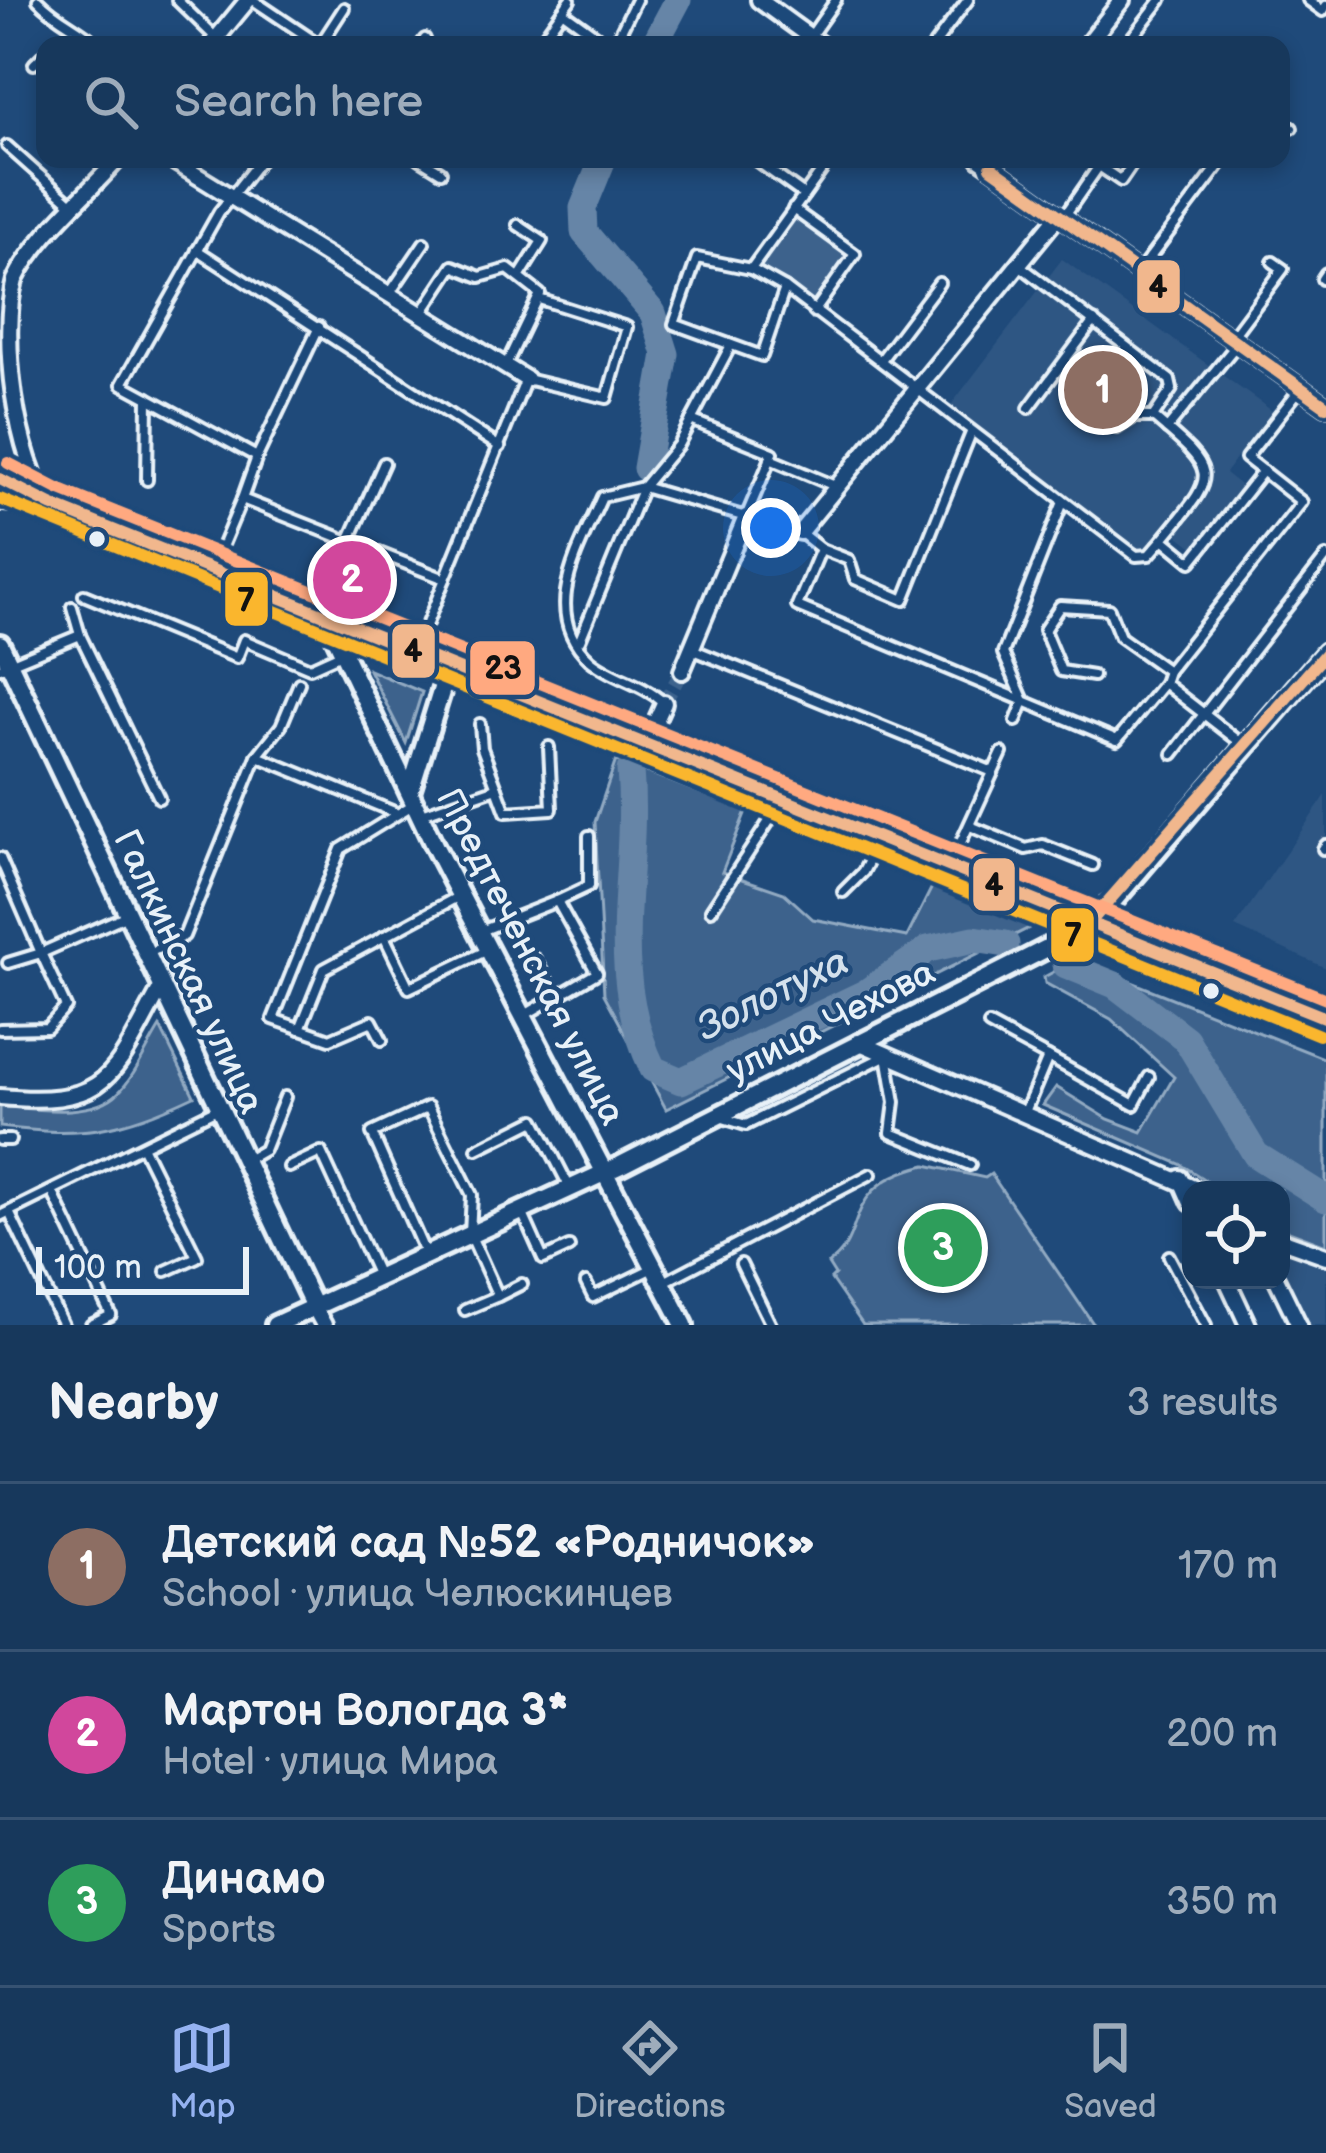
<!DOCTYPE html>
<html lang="en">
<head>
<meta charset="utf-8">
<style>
  body { margin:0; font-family:"Balsamiq Sans",sans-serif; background:#203f62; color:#f1f3f6 }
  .controls { position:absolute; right:36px; bottom:36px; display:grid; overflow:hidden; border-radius:24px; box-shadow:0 6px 18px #0003 }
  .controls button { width:108px; height:108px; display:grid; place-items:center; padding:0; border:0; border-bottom:3px solid #365272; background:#17385c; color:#f1f3f6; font:60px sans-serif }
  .scale { position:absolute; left:36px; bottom:30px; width:213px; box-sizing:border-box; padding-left:12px; border:6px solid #e8f1f8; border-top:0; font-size:33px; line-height:42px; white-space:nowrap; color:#e8f1f8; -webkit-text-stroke:9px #1f4a7a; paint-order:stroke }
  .you { position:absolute; left:771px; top:528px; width:42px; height:42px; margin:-30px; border:9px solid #fff; border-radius:50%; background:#1a73e8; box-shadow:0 0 0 18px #1a73e833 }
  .badge { display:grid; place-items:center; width:78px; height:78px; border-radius:50%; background:#95b2f1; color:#fff; font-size:39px; font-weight:700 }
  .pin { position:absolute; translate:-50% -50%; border:6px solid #fff; box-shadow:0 3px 12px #0006 }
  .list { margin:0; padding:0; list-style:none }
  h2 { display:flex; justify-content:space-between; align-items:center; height:156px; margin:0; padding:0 48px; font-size:51px }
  h2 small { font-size:39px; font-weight:400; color:#9eacbb }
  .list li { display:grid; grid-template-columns:78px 1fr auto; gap:36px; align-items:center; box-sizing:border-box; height:168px; padding:0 48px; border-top:3px solid #365272 }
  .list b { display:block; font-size:45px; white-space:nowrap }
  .list p { margin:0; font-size:39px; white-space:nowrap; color:#9eacbb }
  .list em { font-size:39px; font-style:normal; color:#9eacbb }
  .icon { flex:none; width:66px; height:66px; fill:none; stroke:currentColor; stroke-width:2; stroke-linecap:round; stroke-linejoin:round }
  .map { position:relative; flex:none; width:1326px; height:1325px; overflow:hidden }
  .search { position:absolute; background:#17385c; box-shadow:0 6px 18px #0003; left:36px; right:36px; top:36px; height:132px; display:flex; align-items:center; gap:30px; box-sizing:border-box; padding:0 42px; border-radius:24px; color:#9eacbb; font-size:45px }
  .sheet { height:660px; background:#17385c }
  nav { display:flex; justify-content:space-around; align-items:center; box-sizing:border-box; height:168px; border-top:3px solid #365272; background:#17385c; font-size:33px; color:#9eacbb }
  nav a { display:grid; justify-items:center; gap:6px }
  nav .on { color:#95b2f1 }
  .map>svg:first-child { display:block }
  .built { fill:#2e5683 }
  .green { fill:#3c628c; stroke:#92aac2; stroke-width:3 }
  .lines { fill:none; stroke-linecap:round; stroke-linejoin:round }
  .river { stroke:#6685a7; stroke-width:27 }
  .minor-tunnel { stroke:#3d638d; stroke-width:14; stroke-dasharray:14 7; stroke-linecap:butt }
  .service-casing { stroke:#e8f1f8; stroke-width:16 }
  .minor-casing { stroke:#e8f1f8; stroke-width:22 }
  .tertiary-casing { stroke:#e8f1f8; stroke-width:26 }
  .secondary-casing { stroke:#e8f1f8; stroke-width:27 }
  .service { stroke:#1f4a7a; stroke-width:8 }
  .minor { stroke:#1f4a7a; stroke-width:14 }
  .tertiary { stroke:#1f4a7a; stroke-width:16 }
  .secondary { stroke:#1f4a7a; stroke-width:18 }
  .bus-1-casing { stroke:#1f4a7a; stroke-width:21 }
  .bus-2-casing { stroke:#1f4a7a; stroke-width:21 }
  .bus-3-casing { stroke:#1f4a7a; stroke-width:21 }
  .bus-1 { stroke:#f1b78d; stroke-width:12 }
  .bus-2 { stroke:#fab62d; stroke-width:12 }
  .bus-3 { stroke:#ffa980; stroke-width:12 }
  .bus-dot { fill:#e8f1f8; stroke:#1f4a7a; stroke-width:4.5 }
  .labels { text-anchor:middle; stroke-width:9; stroke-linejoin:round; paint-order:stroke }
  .street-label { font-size:36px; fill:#e8f1f8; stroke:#1f4a7a }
  .water-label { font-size:39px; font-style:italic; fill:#d4e1ec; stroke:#1f4a7a }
  .line-badge { stroke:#1f4a7a; stroke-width:4.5 }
  .pale-badge-label { font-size:33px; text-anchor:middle; font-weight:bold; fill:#111 }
</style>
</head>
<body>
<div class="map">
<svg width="1326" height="1325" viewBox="0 0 1326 1325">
  <rect width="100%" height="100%" fill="#1f4a7a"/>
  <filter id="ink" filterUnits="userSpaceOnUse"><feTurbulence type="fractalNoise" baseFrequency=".00833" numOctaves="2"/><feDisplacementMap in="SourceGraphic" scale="24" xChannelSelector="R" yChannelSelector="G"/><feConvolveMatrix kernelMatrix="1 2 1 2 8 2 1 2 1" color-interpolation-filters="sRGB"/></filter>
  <g filter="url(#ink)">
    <g class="built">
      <path d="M1062,259L1272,411L1225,473L1244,488L1196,549L1166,526L1141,553L948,409Z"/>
      <path d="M1326,795V968L1235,927Z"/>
      <path d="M1281,1252L1326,1265V1325H1301L1281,1280Z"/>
    </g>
    <g class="green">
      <path d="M796,216L850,255L813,307L757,268Z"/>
      <path d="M369,670L422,692L406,743Z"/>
      <path d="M616,760L746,811L722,872L784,893L813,919L907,937L933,885L1031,927L666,1109L604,994L595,822Z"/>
      <path d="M1076,960L1326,1059V1245L1281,1228V1190H1221L1180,1164L1043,1105L1056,1087L1108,1119L1142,1132L1174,1077L1111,1019L1045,983L1044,977Z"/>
      <path d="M160,1027L194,1096C118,1132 83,1137 0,1127V1106C34,1109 93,1119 119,1092C136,1075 147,1047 160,1027Z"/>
      <path d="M926,1165L985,1178L991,1174L1094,1325H863L831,1279L835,1275L828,1264C870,1237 837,1186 926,1165Z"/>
    </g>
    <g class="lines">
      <g class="river">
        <path d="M654,45L678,0"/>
        <path d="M603,159L583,208L584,232L653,313L666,354L646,468"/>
        <path d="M630,770C639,876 604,968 653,1069L681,1081L865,993L928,949L974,939L1006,944"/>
        <path d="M1066,965L1115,985L1186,1039L1256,1155L1326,1199"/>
      </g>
      <path class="minor-tunnel" d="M664,703L682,671"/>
      <defs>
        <g id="service">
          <path d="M38,0C57,20 78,27 98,45"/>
          <path d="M177,0L215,37"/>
          <path d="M253,0L320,45"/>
          <path d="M1308,0L1323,11L1326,6"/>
          <path d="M562,11L609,45"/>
          <path d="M810,37L836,0"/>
          <path d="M320,45L344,8"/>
          <path d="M421,45L425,39"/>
          <path d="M538,45L570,0"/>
          <path d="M614,45L636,0"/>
          <path d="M934,45L968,0"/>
          <path d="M1126,45L1161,0"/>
          <path d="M34,64L45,53"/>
          <path d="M1281,119L1292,128"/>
          <path d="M7,146L74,206"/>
          <path d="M420,159L441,172"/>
          <path d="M754,159L804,195"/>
          <path d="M793,209L855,254L814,312"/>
          <path d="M1063,218L1099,166L1121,181L1136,159"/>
          <path d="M518,225L542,241L520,276"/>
          <path d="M197,250L500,447"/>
          <path d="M697,258L751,269L785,288L762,356L674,324Z"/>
          <path d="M1018,264L1170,380L1172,389L1153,417C1222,475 1216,474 1163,539"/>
          <path d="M751,269L830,159"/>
          <path d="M1139,272L1224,159"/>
          <path d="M1322,279L1326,273"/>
          <path d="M785,288L1136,556L1149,555L1163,539L1191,562L1263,471"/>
          <path d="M388,296L424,243"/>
          <path d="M420,316L453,266L480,277L508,269L540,294L506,365"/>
          <path d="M1232,337L1283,269L1273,262"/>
          <path d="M881,360L939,283"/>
          <path d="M1029,408L1094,321"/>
          <path d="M1117,428L1134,417H1153"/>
          <path d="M1167,429L1238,343"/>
          <path d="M257,457L319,327"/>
          <path d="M770,459L835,486"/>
          <path d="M147,480L148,398"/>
          <path d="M242,499L257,457L122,384L219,212L261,159"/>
          <path d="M801,533L821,549L797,606L1117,740L1164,683L1245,746"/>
          <path d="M349,541L384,463"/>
          <path d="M821,549L849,560L855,579L904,600L971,433"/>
          <path d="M214,566L242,499L445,579"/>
          <path d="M84,595L237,658L244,640L310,668L341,654"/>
          <path d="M72,607L80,635"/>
          <path d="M580,640L643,487L678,445L731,345"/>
          <path d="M417,648L526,379L607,398L627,327L539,299"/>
          <path d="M694,650L993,772"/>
          <path d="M0,668L80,635L159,798"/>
          <path d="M1093,676L1061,671L1044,630L1060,606L1109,609L1120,637L1168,671"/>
          <path d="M1164,683L1168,671L1302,502L1246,458L1300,389"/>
          <path d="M663,702C642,683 611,678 590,660C538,612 580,548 602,497L643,487L746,517L773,453L691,420"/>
          <path d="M1016,721L1024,701L1003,653L1063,502"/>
          <path d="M480,724L482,748L497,788"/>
          <path d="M1173,754L1326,557"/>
          <path d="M257,756L394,812"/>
          <path d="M422,814L497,788L506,812L552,809L549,747"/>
          <path d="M970,826L1026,849L1043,845L1093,865"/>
          <path d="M1323,849L1326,845"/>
          <path d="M0,858L41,953L125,916"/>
          <path d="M950,866L1002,753"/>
          <path d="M843,892L863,872L880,840"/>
          <path d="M711,910L783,800"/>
          <path d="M481,931L557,901"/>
          <path d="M384,936L409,988L488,950"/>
          <path d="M147,954L184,936L257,756L281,726L299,683"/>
          <path d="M535,959L556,996"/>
          <path d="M525,1015L597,973L557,901L589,886V836"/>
          <path d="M989,1025L1048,1057"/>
          <path d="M0,1029L47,1028L66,1007L41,953L8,963"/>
          <path d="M300,1029L324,969L461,895"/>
          <path d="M382,1040L372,1021L330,1039L273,1019L341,849L414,804"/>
          <path d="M1025,1112L1048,1057L1134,1105L1149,1077"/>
          <path d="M723,1118L746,1125L887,1055L895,1102L891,1133L970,1165"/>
          <path d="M0,1140H10"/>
          <path d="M143,1148L197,1257L166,1271"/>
          <path d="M477,1149L535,1120L569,1186"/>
          <path d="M245,1161L264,1150L285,1097"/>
          <path d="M289,1167L321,1152L378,1276"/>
          <path d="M52,1191L111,1315L91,1325"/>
          <path d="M9,1212L63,1325"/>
          <path d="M522,1212L543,1259L569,1247"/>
          <path d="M0,1216L219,1108"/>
          <path d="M425,1253L372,1133L428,1107L472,1195L470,1234L498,1296L522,1284"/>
          <path d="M1169,1256L1206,1325"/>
          <path d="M741,1264L771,1325"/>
          <path d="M664,1282L871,1174"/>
          <path d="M586,1283L593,1297L653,1268"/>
          <path d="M465,1310L498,1296"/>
        </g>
        <g id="minor">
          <path d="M759,0L821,45"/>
          <path d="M211,45L248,0"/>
          <path d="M1087,45L1122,0"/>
          <path d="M170,159L526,379"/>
          <path d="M980,159L1326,406"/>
          <path d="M51,505C15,461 0,332 15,280C36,236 86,196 118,159"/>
          <path d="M682,671L746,517L800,532L1058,216"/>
          <path d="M646,743L664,703"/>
          <path d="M858,1042L1198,1190"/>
          <path d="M0,1097C111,1107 112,1076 161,988"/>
          <path d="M1180,1178L1191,1203"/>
          <path d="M1281,1240L1326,1256"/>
          <path d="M1227,1280L1248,1325"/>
          <path d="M1277,1280L1299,1325"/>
          <path d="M314,1307L324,1325"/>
        </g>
        <g id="tertiary">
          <path d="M325,615L435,847L684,1325"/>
          <path d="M0,644L314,1307"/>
          <path d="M410,791L450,663"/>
          <path d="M275,1325L621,1165L1065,939L1114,900L1326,653"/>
        </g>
        <g id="secondary">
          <path d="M0,479L33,496"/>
          <path d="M0,499L51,505L213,568L1326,1018"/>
        </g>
      </defs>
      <use href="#service" class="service-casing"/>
      <use href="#minor" class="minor-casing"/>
      <use href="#tertiary" class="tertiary-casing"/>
      <use href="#secondary" class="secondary-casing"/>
      <use href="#service" class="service"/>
      <use href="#minor" class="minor"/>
      <use href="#tertiary" class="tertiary"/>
      <use href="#secondary" class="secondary"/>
      <defs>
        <g id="bus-1">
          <path d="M991,167L1326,406"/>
          <path d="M0,479L51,505L1326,1018"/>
          <path d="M1091,921L1326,653"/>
        </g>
        <path id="bus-2" d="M0,499L1319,1035"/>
        <path id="bus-3" d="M8,463L58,489L1326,999"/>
      </defs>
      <use href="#bus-1" class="bus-1-casing"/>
      <use href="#bus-2" class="bus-2-casing"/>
      <use href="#bus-3" class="bus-3-casing"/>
      <use href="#bus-1" class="bus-1"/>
      <use href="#bus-2" class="bus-2"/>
      <use href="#bus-3" class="bus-3"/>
    </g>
  </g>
  <g class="bus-dot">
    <circle cx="97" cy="539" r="10"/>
    <circle cx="1211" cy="991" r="10"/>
  </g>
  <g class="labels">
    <g class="street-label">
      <text transform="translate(532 956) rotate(63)" y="13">Предтеченская улица</text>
      <text transform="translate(190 971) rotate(65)" y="13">Галкинская улица</text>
      <text transform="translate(830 1020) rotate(-27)" y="13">улица Чехова</text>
    </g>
    <g class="water-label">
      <text transform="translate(772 993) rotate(-26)" y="14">Золотуха</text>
    </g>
  </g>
  <g class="line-badge">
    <rect x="1135" y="258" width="47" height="57" rx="12" fill="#f1b78d"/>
    <rect x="223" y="570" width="47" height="58" rx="12" fill="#fab62d"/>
    <rect x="390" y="622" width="47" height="58" rx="12" fill="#f1b78d"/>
    <rect x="468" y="639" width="69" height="58" rx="12" fill="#ffa980"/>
    <rect x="971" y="856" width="46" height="57" rx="12" fill="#f1b78d"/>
    <rect x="1049" y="906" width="47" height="58" rx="12" fill="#fab62d"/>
  </g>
  <g class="pale-badge-label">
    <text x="1158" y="298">4</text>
    <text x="246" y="611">7</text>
    <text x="413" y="662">4</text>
    <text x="503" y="679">23</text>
    <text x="994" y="896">4</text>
    <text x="1073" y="946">7</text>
  </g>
</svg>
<div class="controls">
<button><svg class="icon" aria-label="locate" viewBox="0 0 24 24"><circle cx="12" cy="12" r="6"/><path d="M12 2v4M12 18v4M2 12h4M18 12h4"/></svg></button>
</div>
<div class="scale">100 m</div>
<div class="you"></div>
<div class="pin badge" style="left:1103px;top:390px;background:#8d6e63">1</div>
<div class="pin badge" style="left:352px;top:580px;background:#d1479c">2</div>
<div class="pin badge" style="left:943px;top:1248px;background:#2e9e5b">3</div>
<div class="search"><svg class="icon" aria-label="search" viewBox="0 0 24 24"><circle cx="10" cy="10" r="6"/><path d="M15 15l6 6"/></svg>Search here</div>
</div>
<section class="sheet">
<h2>Nearby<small>3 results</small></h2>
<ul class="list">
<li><span class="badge" style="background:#8d6e63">1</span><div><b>Детский сад №52 «Родничок»</b><p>School · улица Челюскинцев</p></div><em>170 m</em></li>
<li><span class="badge" style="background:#d1479c">2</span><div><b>Мартон Вологда 3*</b><p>Hotel · улица Мира</p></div><em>200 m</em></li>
<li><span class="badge" style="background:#2e9e5b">3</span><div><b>Динамо</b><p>Sports</p></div><em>350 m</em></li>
</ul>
</section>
<nav>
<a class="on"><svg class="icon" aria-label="map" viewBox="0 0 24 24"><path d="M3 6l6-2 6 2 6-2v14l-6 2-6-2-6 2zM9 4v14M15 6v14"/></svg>Map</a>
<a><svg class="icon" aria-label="directions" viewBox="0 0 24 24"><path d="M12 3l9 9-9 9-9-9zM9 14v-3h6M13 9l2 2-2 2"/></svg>Directions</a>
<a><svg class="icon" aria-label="saved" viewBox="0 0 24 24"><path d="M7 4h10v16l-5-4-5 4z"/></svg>Saved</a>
</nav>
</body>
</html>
